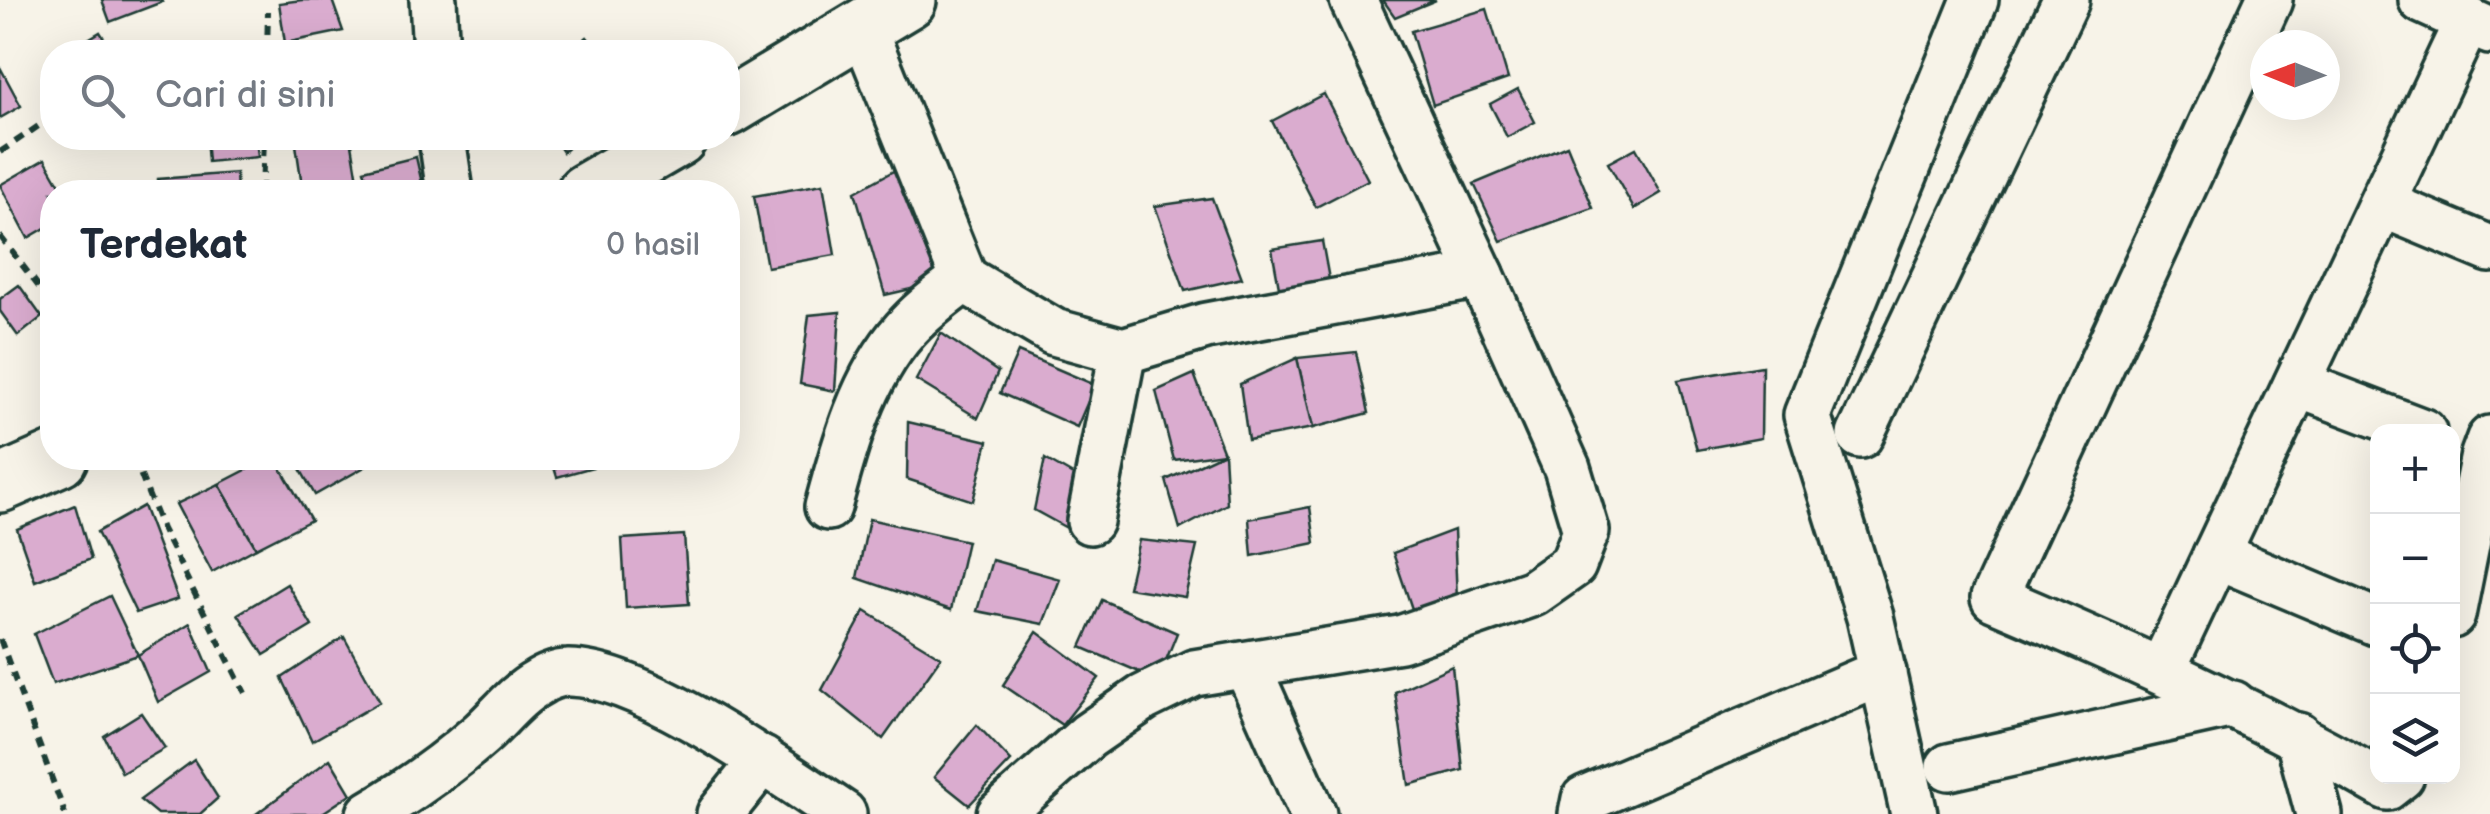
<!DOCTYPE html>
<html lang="id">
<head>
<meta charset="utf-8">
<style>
  body { margin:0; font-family:"Balsamiq Sans",sans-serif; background:#f6f6f7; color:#1f2937 }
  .controls { position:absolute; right:30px; bottom:30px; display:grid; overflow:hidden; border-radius:20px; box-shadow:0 10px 40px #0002 }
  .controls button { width:90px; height:90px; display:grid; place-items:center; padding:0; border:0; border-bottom:2px solid #e0e1e3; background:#fff; color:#1f2937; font:50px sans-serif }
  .compass { position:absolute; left:2250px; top:30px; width:90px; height:90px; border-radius:50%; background:#fff; box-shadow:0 10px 40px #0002; rotate:271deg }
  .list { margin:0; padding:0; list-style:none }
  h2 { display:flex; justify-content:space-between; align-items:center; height:130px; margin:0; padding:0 40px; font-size:42px }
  h2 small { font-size:32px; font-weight:400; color:#747a83 }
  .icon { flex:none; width:55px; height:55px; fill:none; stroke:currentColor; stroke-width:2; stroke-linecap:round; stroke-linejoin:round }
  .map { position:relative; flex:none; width:2490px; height:814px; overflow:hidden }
  .search { position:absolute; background:#fff; box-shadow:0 10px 40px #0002; left:40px; top:40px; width:700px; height:110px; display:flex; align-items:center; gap:25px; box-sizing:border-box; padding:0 35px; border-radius:40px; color:#747a83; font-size:38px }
  .panel { position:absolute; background:#fff; box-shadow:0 10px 40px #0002; left:40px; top:180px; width:700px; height:290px; border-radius:40px }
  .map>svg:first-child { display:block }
  .building { fill:#daaccf; stroke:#1f3d34; stroke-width:2.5 }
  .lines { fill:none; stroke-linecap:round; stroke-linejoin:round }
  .street-casing { stroke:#1f3d34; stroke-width:52 }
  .secondary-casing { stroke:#1f3d34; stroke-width:62 }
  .path { stroke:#1f3d34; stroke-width:6; stroke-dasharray:10 8; stroke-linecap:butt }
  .street { stroke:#f7f3e8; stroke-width:45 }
  .secondary { stroke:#f7f3e8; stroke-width:55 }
</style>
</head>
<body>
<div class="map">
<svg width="2490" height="814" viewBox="0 0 2490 814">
  <rect width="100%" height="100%" fill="#f7f3e8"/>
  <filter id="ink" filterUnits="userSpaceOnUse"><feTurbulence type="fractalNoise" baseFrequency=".01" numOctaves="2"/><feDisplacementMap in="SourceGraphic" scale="20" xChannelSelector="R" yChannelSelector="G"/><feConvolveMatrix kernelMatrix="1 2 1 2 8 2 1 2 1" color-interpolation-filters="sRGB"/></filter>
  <g filter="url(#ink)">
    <g class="building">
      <path d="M102,0H161L162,2L110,22Z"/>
      <path d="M302,0H332L343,31L285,43L279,3Z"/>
      <path d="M1383,0H1436L1395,17Z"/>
      <path d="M1487,9L1508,79L1433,105L1411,31Z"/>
      <path d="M100,32L113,52H78L75,47Z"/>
      <path d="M587,37L599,52H569Z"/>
      <path d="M0,67L21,106L0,118Z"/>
      <path d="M1518,89L1535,122L1507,137L1490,104Z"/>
      <path d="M1324,94L1368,180L1316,207L1272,121Z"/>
      <path d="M206,138H256L258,157L208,162Z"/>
      <path d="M295,138H351L360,192H303Z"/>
      <path d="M554,138H579L563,152Z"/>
      <path d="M1567,145L1593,208L1501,241L1474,184Z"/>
      <path d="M1636,148L1661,193L1634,209L1608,163Z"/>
      <path d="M416,157L424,192H370L364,170Z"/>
      <path d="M45,159L64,192H52V224L28,238L0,185Z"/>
      <path d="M908,163L950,280L885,295L855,192Z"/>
      <path d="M236,173L237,192H158V179Z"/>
      <path d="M823,184L835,255L767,267L754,196Z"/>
      <path d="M1212,198L1242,278L1185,291L1155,206Z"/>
      <path d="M1322,241L1331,290L1281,298L1272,249Z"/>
      <path d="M19,285L42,317L18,336L0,311V299Z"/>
      <path d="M840,312L835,391L800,384L809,315Z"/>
      <path d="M941,333L998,372L978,418L916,380Z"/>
      <path d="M1018,352L1095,385L1077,427L1000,393Z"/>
      <path d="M1356,352L1369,413L1313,428L1297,358Z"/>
      <path d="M1297,358L1313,428L1248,440L1240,384Z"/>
      <path d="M1762,366L1761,438L1697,450L1678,380Z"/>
      <path d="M1194,374L1224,453L1174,460L1156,391Z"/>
      <path d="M908,422L988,441L973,501L907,479Z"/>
      <path d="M1224,453L1227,504L1180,529L1166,480Z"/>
      <path d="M269,458H275L311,520L256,548L219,484Z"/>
      <path d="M294,458H375L377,460L315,495Z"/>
      <path d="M551,458H602L604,464L557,477Z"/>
      <path d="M1045,459L1085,482L1072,531L1034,510Z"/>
      <path d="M219,484L256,548L212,572L176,504Z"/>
      <path d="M75,505L91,559L35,581L17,529Z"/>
      <path d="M143,506L178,599L136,613L97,532Z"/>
      <path d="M1310,507L1315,543L1252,556L1249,519Z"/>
      <path d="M869,519L967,541L951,610L857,578Z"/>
      <path d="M1454,530L1457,599L1412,609L1393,553Z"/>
      <path d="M684,535L689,604L626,608L622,539Z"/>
      <path d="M1139,540L1197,546L1185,597L1128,588Z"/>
      <path d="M992,560L1060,579L1043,624L977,611Z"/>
      <path d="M287,584L312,626L264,655L238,614Z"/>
      <path d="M110,596L138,655L53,684L34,634Z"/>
      <path d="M1102,600L1177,633L1158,680L1081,647Z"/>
      <path d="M865,611L941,657L883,739L822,690Z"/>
      <path d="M190,623L211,672L158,702L138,655Z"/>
      <path d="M1037,632L1099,678L1062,725L1003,685Z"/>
      <path d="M344,637L380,702L312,741L282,678Z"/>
      <path d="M1452,666L1463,770L1409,785L1395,692Z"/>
      <path d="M141,713L165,748L122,773L104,736Z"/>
      <path d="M977,725L1011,761L969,805L934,777Z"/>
      <path d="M330,759L351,794L321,814H256Z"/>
      <path d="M194,760L218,798L200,814H157L140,800Z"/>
    </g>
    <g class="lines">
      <defs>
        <g id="street">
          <path d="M433,0L436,52"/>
          <path d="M2269,0L1994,598C2128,655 2260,714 2387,787L2401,776"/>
          <path d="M2422,0L2490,31"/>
          <path d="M442,138L450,192"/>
          <path d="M2382,204L2490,249"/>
          <path d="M964,279L1054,332L1123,351L1206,326L1481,275"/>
          <path d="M2297,384L2423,432"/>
          <path d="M1860,435L2066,0"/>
          <path d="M828,507C844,447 863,377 905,330C922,310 944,295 964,279L863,28"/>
          <path d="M1090,521L1123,351"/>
          <path d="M2216,555L2378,623"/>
          <path d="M2452,615L2484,455L2490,439"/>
          <path d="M1247,666L1313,814"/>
          <path d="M2162,670L2468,20"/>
          <path d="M2298,736L2319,814"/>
          <path d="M1949,767L2233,704"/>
          <path d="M370,814C409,791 448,763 481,734C500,717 516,695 538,683C545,678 558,673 567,673C639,671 781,773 843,814"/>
          <path d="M720,814L763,760"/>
          <path d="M1000,814L1088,736L1143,698L1194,673L1400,639L1533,593L1573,565L1586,531L1567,468L1481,275L1353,0"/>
          <path d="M1582,814L1585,799L1883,672"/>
          <path d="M1914,814L1870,617L1807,415L1975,0"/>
        </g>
        <g id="secondary">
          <path d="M728,108L908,0"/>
          <path d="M585,192L678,138"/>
          <path d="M0,484L59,458"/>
        </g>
      </defs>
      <use href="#street" class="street-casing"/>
      <use href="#secondary" class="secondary-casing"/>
      <g class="path">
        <path d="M267,52L268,11"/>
        <path d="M0,152L52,117"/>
        <path d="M262,192L264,138"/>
        <path d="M0,236L52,304"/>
        <path d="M134,458L162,529L245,693"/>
        <path d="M0,639L65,814"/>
      </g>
      <use href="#street" class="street"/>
      <use href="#secondary" class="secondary"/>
    </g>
  </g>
</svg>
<div class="controls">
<button>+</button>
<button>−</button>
<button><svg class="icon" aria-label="locate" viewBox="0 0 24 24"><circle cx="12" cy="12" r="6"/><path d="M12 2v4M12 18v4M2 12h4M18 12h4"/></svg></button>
<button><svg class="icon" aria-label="layers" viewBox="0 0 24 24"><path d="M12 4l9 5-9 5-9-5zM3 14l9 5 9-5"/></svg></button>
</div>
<svg class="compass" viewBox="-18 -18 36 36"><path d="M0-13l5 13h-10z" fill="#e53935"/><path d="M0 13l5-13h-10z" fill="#747a83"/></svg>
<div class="search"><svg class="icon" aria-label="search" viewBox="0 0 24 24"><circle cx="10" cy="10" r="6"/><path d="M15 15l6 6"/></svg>Cari di sini</div>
<section class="panel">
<h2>Terdekat<small>0 hasil</small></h2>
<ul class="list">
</ul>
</section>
</div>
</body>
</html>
